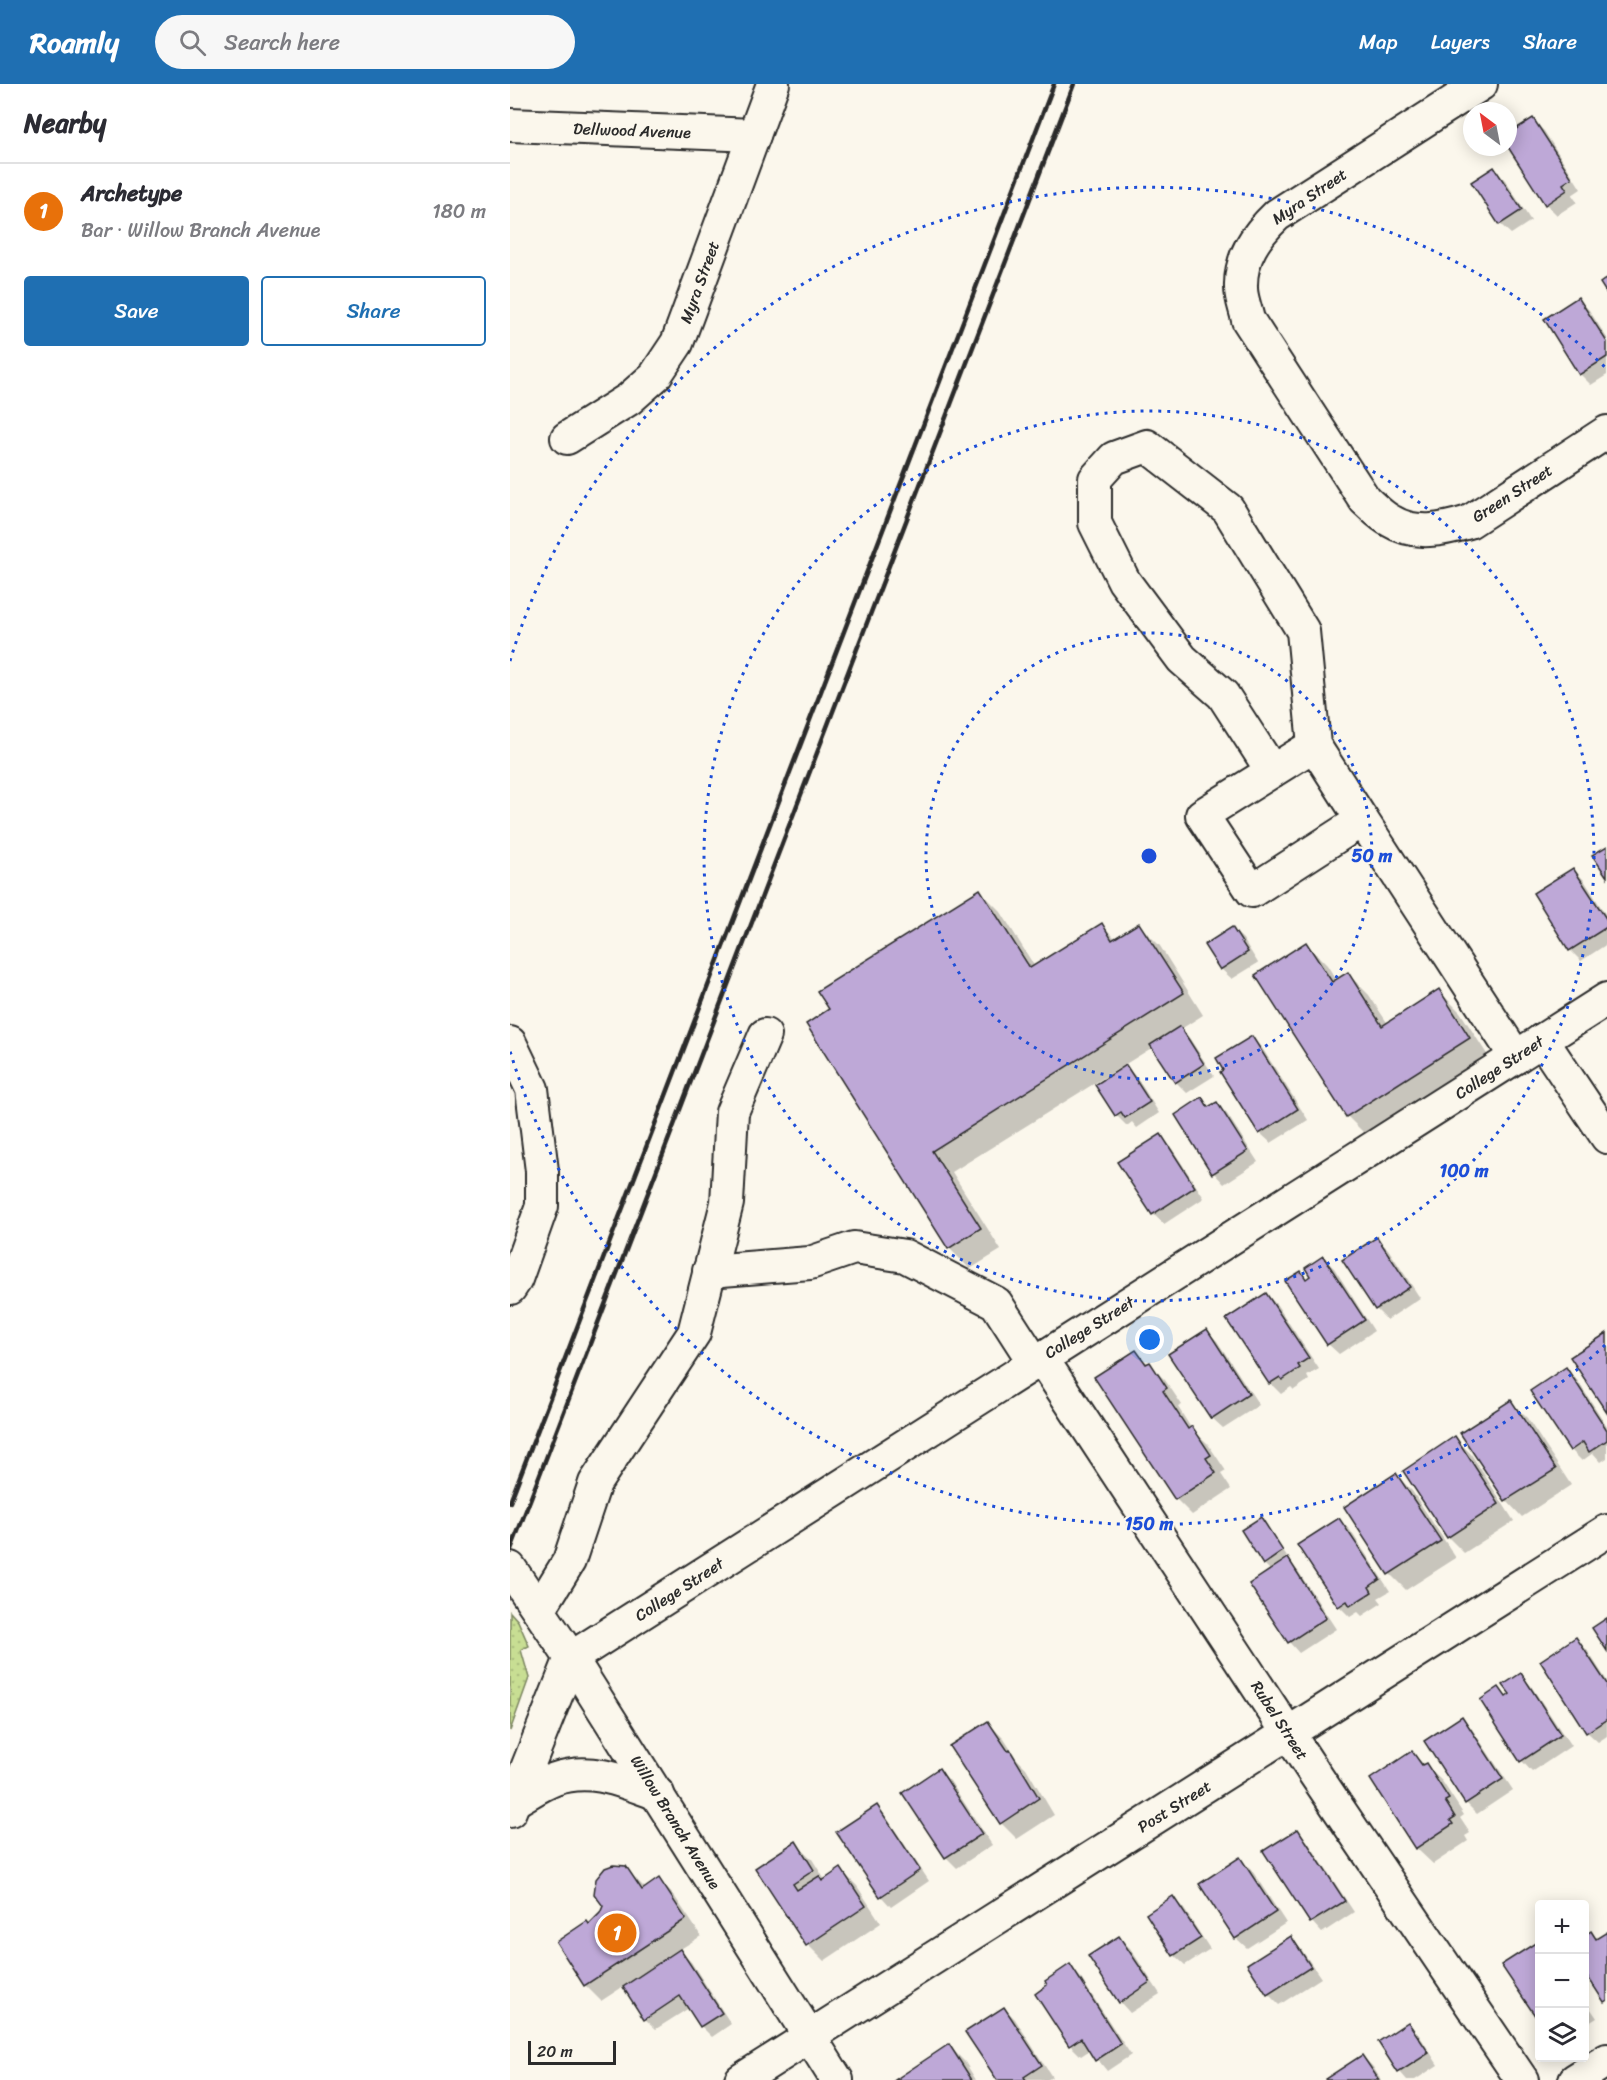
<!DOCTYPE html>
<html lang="en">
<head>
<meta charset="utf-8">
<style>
  body { margin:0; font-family:Sriracha,sans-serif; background:#f7f7f7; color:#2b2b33 }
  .controls { position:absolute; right:18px; bottom:18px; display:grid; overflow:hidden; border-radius:6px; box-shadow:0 3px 15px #0003 }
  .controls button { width:54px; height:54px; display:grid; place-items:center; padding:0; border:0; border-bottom:2px solid #e1e1e2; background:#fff; color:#2b2b33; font:30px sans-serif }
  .compass { position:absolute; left:953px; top:18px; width:54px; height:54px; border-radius:50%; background:#fff; box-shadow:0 3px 15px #0003; rotate:328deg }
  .scale { position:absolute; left:18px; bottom:15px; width:88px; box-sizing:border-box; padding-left:6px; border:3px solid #2b2b2b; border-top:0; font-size:16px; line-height:21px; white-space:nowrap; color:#2b2b2b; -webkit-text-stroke:4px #fbf7ec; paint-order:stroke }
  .you { position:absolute; left:640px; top:1256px; width:21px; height:21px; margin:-15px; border:4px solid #fff; border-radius:50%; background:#1a73e8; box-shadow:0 0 0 9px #1a73e833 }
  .badge { display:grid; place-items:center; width:39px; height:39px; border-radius:50%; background:#1f6fb2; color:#fff; font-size:20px; font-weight:700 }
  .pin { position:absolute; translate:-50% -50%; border:3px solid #fff; box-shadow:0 2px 6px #0006 }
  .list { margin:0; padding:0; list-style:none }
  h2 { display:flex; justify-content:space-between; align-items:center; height:78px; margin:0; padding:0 24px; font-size:26px }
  h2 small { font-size:20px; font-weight:400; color:#7c7c81 }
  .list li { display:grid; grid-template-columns:39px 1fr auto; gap:18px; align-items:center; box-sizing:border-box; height:96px; padding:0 24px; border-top:2px solid #e1e1e2 }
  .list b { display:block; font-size:22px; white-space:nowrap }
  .list p { margin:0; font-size:20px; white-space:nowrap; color:#7c7c81 }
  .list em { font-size:20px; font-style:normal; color:#7c7c81 }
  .actions { display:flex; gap:12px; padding:18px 24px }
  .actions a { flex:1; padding:14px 0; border:2px solid #1f6fb2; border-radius:6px; text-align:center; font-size:21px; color:#1f6fb2 }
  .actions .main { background:#1f6fb2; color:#fff }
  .icon { flex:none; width:33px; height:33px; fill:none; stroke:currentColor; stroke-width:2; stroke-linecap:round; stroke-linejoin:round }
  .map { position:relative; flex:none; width:1097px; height:1996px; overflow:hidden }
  header { display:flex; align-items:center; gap:36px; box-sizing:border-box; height:84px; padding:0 30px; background:#1f6fb2; color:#fff }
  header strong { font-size:28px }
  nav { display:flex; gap:33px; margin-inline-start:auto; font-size:21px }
  .search { width:420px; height:54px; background:#f7f7f7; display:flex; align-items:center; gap:15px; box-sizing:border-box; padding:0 21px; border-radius:33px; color:#7c7c81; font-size:22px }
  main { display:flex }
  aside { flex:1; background:#fff }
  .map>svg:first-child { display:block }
  .grass { fill:url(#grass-dots); stroke:#7a845f; stroke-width:1.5 }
  .shadow { fill:#0003 }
  .building { fill:#bea8d7; stroke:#2b2b2b; stroke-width:1.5 }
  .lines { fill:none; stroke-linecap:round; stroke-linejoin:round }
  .minor-casing { stroke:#2b2b2b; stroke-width:36 }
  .minor { stroke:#fbf7ec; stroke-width:32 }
  .rail { stroke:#2b2b2b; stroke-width:4.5 }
  .ring { fill:none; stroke:#1d4ed8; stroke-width:3; stroke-dasharray:3 6 }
  .labels { text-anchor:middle; stroke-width:4.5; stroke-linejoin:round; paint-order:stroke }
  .street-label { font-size:16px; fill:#2b2b2b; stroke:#fbf7ec }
  .centre { fill:#1d4ed8; stroke:#fbf7ec; stroke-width:3 }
  .ring-label { font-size:18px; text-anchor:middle; font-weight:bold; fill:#1d4ed8; stroke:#fbf7ec; stroke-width:4.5; stroke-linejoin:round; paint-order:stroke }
</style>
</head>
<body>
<header>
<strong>Roamly</strong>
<div class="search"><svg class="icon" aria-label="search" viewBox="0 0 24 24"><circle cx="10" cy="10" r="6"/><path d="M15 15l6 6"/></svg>Search here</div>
<nav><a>Map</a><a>Layers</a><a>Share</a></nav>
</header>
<main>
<aside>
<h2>Nearby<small></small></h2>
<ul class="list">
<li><span class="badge" style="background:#e8710a">1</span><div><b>Archetype</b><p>Bar · Willow Branch Avenue</p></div><em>180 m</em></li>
</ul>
<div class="actions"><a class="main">Save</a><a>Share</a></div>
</aside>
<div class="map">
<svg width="1097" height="1996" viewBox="0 0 1097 1996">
  <defs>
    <pattern id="grass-dots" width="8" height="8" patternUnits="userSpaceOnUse" patternTransform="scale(1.5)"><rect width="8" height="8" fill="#c8de93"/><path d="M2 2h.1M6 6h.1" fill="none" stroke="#acbf7f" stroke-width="1.8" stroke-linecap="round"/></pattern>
  </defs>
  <rect width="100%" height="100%" fill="#fbf7ec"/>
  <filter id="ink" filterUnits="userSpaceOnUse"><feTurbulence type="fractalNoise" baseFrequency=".0167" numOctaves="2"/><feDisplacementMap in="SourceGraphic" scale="12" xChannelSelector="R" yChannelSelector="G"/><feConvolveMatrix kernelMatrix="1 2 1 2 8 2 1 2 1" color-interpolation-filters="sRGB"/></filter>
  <g filter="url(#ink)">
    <path class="grass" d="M0,1528L8,1537L19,1562L11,1566L19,1594L0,1647Z"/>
    <g class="shadow">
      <path d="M1023,36L1034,47L1071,105L1062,111L1067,118L1047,131L1036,120L998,61V52Z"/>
      <path d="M984,85L995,96L1021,137L1001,150L990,140Z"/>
      <path d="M1068,215L1079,226L1097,254V291L1081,301L1070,290Z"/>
      <path d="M1063,785L1074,796L1097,833V860L1071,877L1060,866Z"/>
      <path d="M470,807L491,828L525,883L592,841L606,855L629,841L650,862L693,931L671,945L680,955L704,992L677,1009L666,998L643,963L442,1088L491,1166L460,1185L439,1164L321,926Z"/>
      <path d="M722,845L733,855L748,879L722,895L711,885Z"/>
      <path d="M796,860L817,881L827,897L838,890L859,911L878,940L929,907L950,928L980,975L858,1053L837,1032Z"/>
      <path d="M741,954L752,964L798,1036L761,1059L750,1049Z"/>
      <path d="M616,983L627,994L649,1029L627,1044L622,1038L617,1042L606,1031Z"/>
      <path d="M692,1015L700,1024L707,1020L717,1030L748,1078L714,1100L704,1089Z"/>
      <path d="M651,1052L661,1063L694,1114L654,1140L643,1130Z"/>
      <path d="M867,1155L878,1165L910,1214L877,1236L866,1225L834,1176Z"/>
      <path d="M813,1174L824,1184L864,1247L829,1270L818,1260L791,1188L798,1196L802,1193Z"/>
      <path d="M756,1210L767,1221L809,1285L797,1292L799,1296L784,1306L781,1303L771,1310L760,1299Z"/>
      <path d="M697,1247L707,1257L749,1321L713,1344L702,1334Z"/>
      <path d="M626,1268L655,1296L672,1321L668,1323L681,1344L698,1360L716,1387L711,1390L721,1405L682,1431L666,1415Z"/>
      <path d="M1056,1285L1067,1296L1097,1342V1374L1091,1378L1083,1369L1072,1377L1061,1366Z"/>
      <path d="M1000,1317L1017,1334L1061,1401L1012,1433L996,1416L952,1349Z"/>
      <path d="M945,1354L961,1370L1004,1437L954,1469L938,1453Z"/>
      <path d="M886,1391L902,1407L946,1474L896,1506L880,1490Z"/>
      <path d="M751,1435L777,1473L775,1474L788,1487L826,1545L789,1569L779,1558L761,1487L754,1480Z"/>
      <path d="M829,1436L840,1446L880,1507L868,1514L872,1519L852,1532L848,1528L840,1533L829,1522Z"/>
      <path d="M1066,1555L1077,1566L1097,1597V1652L1088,1658L1077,1648Z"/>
      <path d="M1011,1591L1021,1602L1061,1662L1022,1688L1012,1677L972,1616L989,1605L998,1614L1002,1611Z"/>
      <path d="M952,1634L962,1645L1003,1706L967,1730L956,1719Z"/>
      <path d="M478,1639L494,1655L507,1675L516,1684L544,1731L507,1755L491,1739Z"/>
      <path d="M902,1669L932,1697L954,1731L950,1734L960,1749L955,1752L958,1757L923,1780L906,1764L862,1696Z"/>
      <path d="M429,1686L440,1697L482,1761L447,1784L436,1773L394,1710Z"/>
      <path d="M367,1723L377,1734L419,1797L381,1823L371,1812Z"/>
      <path d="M787,1747L798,1758L844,1828L812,1849L802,1838Z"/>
      <path d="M285,1759L302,1775L315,1796L331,1786L347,1802L371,1839L314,1877L298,1861L247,1785Z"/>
      <path d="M730,1775L741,1785L776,1839L737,1864L726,1854Z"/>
      <path d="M115,1784L136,1805L149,1796L165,1813L191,1852L169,1866L181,1878L221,1940L202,1953L191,1942L179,1924L146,1945L135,1935L114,1902L91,1917L75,1901L48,1858L80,1842L91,1830Z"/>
      <path d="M663,1814L674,1825L700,1865L675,1881L664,1871Z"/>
      <path d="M609,1854L620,1864L650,1910L620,1929L610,1918Z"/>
      <path d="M781,1854L791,1865L811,1894L769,1921L758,1910L740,1881Z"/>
      <path d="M559,1882L570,1893L621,1971L597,1987L580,1966L571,1972L560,1961L527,1910Z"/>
      <path d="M1074,1915L1087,1934L1074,1942Z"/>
      <path d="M494,1924L505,1935L542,1993L537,1996H489Z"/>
      <path d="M898,1940L909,1951L928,1981L905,1996H897L890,1988L870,1958Z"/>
      <path d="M439,1962L455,1978L466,1996H387Z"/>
      <path d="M852,1972L863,1983L871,1996H818Z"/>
    </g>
    <g class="building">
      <path d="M1023,34L1062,94L1053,100L1057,106L1035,121L998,63V50Z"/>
      <path d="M984,83L1012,126L989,141L961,98Z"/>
      <path d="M1097,194V210L1090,199Z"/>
      <path d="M1068,213L1097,258V273L1069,291L1034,235Z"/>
      <path d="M1097,762V793L1082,771Z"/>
      <path d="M1063,784L1097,836V843L1059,867L1023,809Z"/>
      <path d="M470,805L520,884L592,839L602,856L629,839L674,909L422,1067L471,1144L438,1165L296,940L319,925L307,907Z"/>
      <path d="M722,843L738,868L710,886L694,861Z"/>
      <path d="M796,858L822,898L838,888L872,942L929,905L960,954L836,1033L745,891Z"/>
      <path d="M670,942L694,980L665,999L640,961Z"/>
      <path d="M742,952L788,1025L749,1050L710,988L713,986L706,974Z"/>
      <path d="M616,981L640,1018L615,1034L611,1028L605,1032L585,1001Z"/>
      <path d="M692,1013L698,1023L707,1018L738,1067L702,1090L665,1031Z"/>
      <path d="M651,1050L685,1103L642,1131L607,1078Z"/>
      <path d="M867,1153L900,1203L865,1226L832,1176Z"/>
      <path d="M813,1172L855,1236L817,1261L775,1197L791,1187L796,1195L800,1192L795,1184Z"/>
      <path d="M756,1209L799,1274L788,1281L790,1284L772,1296L770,1293L759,1300L716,1235Z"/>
      <path d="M697,1245L739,1310L701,1335L658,1270Z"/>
      <path d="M1097,1249V1329L1060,1273Z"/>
      <path d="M626,1266L636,1280L640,1278L657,1304L653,1307L678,1345L682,1342L701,1371L696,1374L706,1389L665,1416L584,1293Z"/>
      <path d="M1056,1283L1097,1346V1356L1079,1368L1073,1358L1060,1367L1020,1307Z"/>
      <path d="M1001,1316L1046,1385L995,1417L950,1349Z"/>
      <path d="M945,1352L989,1420L937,1454L893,1387Z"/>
      <path d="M886,1389L931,1457L878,1491L834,1423Z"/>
      <path d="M751,1433L773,1467L753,1481L731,1446Z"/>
      <path d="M829,1434L870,1495L859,1503L862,1508L840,1522L837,1517L828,1523L787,1461Z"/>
      <path d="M778,1474L816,1534L778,1559L739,1500Z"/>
      <path d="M1097,1534V1567L1082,1544Z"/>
      <path d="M1066,1553L1097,1600V1635L1076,1649L1030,1577Z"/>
      <path d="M1011,1589L1051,1651L1010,1678L970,1616L989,1603L996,1613L1000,1610L993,1601Z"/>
      <path d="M952,1632L993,1695L955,1720L914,1657Z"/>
      <path d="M478,1637L498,1667L500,1666L529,1714L490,1740L439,1662Z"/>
      <path d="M902,1667L912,1681L916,1679L939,1715L935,1717L945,1733L940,1736L943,1740L905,1765L860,1695Z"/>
      <path d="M429,1684L472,1750L435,1774L392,1709Z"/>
      <path d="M367,1721L410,1786L370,1813L326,1748Z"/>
      <path d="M788,1745L835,1817L800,1839L753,1767Z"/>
      <path d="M286,1757L304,1786L283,1800L287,1806L309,1792L312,1797L331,1784L356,1822L296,1862L245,1784Z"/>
      <path d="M730,1773L766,1828L725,1855L689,1800Z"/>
      <path d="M103,1781L116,1782L132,1806L149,1794L176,1835L74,1902L46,1858L77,1837L79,1840L90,1829L93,1822L84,1810L86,1795L95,1784Z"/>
      <path d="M663,1812L691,1854L663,1872L636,1830Z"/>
      <path d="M1081,1847L1086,1855L1097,1848V1916L1094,1918L1074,1887V1852Z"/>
      <path d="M609,1852L640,1898L609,1919L578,1872Z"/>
      <path d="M781,1852L801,1883L757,1911L737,1880Z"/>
      <path d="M1030,1856V1939L991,1881Z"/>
      <path d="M170,1865L212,1929L190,1943L170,1912L134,1936L113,1903Z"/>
      <path d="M560,1880L611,1960L585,1977L571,1954L559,1962L525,1910L537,1901L535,1897Z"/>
      <path d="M494,1923L532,1981L514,1993L516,1996H487L455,1948Z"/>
      <path d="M898,1938L919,1969L888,1989L868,1958Z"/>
      <path d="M439,1960L462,1996H385Z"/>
      <path d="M852,1971L869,1996H816L815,1995Z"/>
    </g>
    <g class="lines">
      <defs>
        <g id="minor">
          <path d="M971,0L767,131C746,151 730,173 731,204C731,214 736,226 738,236L855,416C863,423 871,432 881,437C905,452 933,446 959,438L1097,348"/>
          <path d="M0,41L244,51"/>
          <path d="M57,354L119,315L145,292L167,259L263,0"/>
          <path d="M804,661L692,731L742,807L852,736L1006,973"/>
          <path d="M762,687L713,611L672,575L614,497L585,439V395L604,374L637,362L718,425L793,547L804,661L852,736"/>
          <path d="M1032,956L1097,1053"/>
          <path d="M0,959L22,1005L32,1087V1122L6,1195L0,1204"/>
          <path d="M199,1187L300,1179L344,1164L395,1172L486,1219L524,1278"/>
          <path d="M531,1273L805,1690L1012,1996"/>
          <path d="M0,1484L61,1574L327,1996"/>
          <path d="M29,1526L59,1477L85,1399L184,1249L217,1119L222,1028L255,951"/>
          <path d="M61,1574L1097,915"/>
          <path d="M4,1717C17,1710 31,1700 45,1695C82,1682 114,1698 148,1710"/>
          <path d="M0,1727L61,1574"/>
          <path d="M231,1996L1097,1447"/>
          <path d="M1065,1996L1097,1976"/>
        </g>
      </defs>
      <use href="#minor" class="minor-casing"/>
      <use href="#minor" class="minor"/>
      <g class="rail">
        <path d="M0,1418L544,0"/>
        <path d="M0,1468L564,0"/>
      </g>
    </g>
  </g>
  <g class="ring">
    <circle cx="639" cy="772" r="223"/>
    <circle cx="639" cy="772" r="445"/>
    <path d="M1095 1261A668 668 0 0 1 0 967M0 577A668 668 0 0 1 1095 283"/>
  </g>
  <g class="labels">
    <g class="street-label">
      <text transform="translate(122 46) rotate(2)" y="6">Dellwood Avenue</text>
      <text transform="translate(799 112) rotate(-34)" y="6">Myra Street</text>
      <text transform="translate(189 198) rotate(-70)" y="6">Myra Street</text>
      <text transform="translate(1002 409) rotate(-33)" y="6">Green Street</text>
      <text transform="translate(989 983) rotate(-33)" y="6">College Street</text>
      <text transform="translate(579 1243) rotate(-32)" y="6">College Street</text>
      <text transform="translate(169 1505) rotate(-33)" y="6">College Street</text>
      <text transform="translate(770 1636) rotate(57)" y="6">Rubel Street</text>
      <text transform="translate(664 1722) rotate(-32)" y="6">Post Street</text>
      <text transform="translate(166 1738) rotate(58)" y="6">Willow Branch Avenue</text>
    </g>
  </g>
  <circle cx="639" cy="772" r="9" class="centre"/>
  <g class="ring-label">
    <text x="862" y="778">50 m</text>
    <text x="954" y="1093">100 m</text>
    <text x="639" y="1446">150 m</text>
  </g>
</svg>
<div class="controls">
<button>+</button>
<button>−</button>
<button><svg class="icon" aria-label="layers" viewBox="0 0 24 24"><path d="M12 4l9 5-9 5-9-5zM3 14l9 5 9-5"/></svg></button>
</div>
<svg class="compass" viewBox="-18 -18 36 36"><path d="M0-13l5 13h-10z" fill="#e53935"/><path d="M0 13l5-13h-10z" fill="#7c7c81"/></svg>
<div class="scale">20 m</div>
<div class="you"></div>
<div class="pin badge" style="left:107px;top:1849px;background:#e8710a">1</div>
</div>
</main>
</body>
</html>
